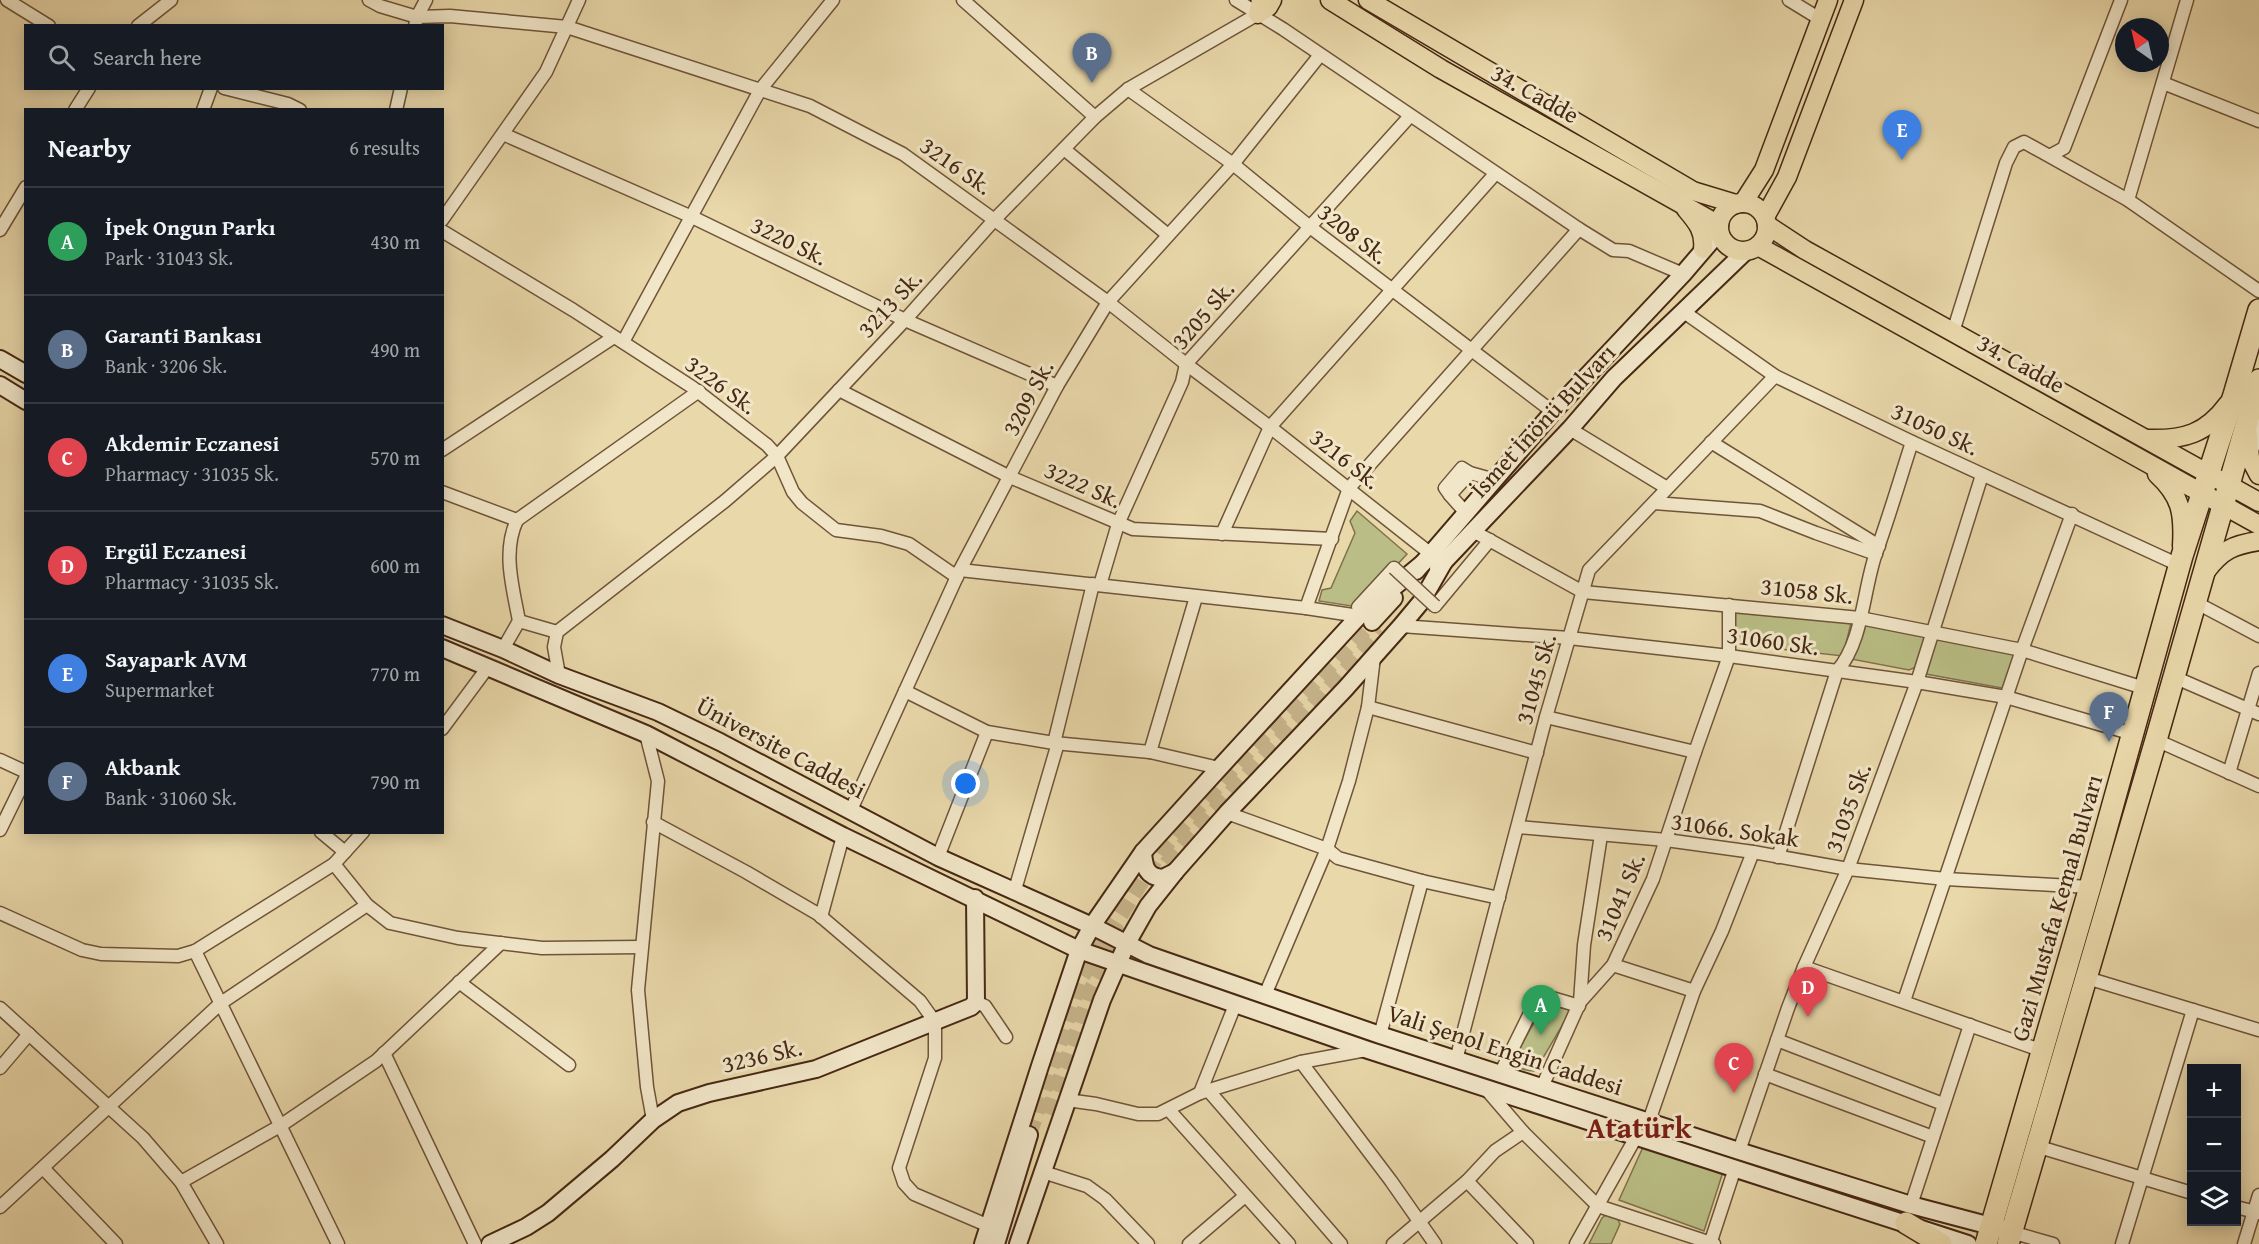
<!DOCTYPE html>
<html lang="en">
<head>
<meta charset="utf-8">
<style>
  body { margin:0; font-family:"Gentium Book Plus",serif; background:#20242c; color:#f1f3f6 }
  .controls { position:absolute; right:18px; bottom:18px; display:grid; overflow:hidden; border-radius:0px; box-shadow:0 3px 15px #0003 }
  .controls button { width:54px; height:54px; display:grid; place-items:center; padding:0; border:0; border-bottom:2px solid #363941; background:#171b24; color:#f1f3f6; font:30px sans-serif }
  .compass { position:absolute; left:2115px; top:18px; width:54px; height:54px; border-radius:50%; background:#171b24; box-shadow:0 3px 15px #0003; rotate:326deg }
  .you { position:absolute; left:966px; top:784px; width:21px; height:21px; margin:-15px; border:4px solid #fff; border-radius:50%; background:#1a73e8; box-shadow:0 0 0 9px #1a73e833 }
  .badge { display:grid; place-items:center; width:39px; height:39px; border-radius:50%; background:#c59692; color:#fff; font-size:20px; font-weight:700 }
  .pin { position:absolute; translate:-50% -50px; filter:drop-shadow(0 2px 3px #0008) }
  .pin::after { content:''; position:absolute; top:32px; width:21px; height:18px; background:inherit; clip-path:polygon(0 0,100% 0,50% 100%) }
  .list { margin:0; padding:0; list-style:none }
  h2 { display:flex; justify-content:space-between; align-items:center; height:78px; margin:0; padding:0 24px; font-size:26px }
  h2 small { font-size:20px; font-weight:400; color:#9ea1a6 }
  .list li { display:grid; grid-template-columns:39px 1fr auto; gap:18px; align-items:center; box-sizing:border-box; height:108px; padding:0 24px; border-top:2px solid #363941 }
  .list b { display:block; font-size:22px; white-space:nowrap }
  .list p { margin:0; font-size:20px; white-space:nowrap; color:#9ea1a6 }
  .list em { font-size:20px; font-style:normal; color:#9ea1a6 }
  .icon { flex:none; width:33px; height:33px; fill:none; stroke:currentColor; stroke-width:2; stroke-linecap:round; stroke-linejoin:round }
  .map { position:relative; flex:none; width:2259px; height:1244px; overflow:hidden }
  .search { position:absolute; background:#171b24; box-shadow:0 3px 15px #0003; left:24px; top:24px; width:420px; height:66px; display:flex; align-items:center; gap:15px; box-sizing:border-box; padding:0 21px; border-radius:0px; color:#9ea1a6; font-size:22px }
  .panel { position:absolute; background:#171b24; box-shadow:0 3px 15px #0003; left:24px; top:108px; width:420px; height:726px; border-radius:0px }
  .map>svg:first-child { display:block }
  .green { fill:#babe86; stroke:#80734c; stroke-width:1.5 }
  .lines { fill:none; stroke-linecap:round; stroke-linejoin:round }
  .secondary-tunnel { stroke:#c8b58c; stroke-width:16; stroke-dasharray:16 8; stroke-linecap:butt }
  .street-casing { stroke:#6f5439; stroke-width:15 }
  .secondary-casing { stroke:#462813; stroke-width:20 }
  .primary-casing { stroke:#462813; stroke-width:21 }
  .highway-casing { stroke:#462813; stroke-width:24 }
  .street { stroke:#f1e6c8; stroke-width:12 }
  .secondary { stroke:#f1e6c8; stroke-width:16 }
  .primary { stroke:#e9d8aa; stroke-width:18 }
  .highway { stroke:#e9d8aa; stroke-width:21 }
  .street-bridge-casing { stroke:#6f5439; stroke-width:15; stroke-linecap:butt }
  .street-bridge { stroke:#f1e6c8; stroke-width:12 }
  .labels { text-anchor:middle; stroke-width:6; stroke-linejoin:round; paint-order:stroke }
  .street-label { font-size:24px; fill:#462813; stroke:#f1e6c8 }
  .district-label { font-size:30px; font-weight:bold; fill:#7a1f14; stroke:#f1e6c8 }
</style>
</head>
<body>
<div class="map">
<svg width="2259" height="1244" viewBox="0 0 2259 1244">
  <rect width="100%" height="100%" fill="#e9d8aa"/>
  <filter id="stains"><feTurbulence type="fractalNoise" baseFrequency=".00333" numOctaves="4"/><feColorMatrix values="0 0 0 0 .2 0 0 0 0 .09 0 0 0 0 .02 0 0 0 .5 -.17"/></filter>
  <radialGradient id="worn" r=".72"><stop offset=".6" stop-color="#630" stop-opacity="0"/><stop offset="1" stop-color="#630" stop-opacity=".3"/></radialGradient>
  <g class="green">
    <path d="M1357,511L1407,554L1358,607L1319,601L1322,590L1331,588L1355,533L1350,521Z"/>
    <path d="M1735,610L1851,623L1843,656L1735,644Z"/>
    <path d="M1861,624L1927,635L1916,667L1909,670L1851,659Z"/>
    <path d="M1936,638L2015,655L2006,685L2002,688L1926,674L1925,671Z"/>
    <path d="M1545,1003L1569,1010V1014L1537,1068L1534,1071C1526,1071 1515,1068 1513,1060Z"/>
    <path d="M1644,1145L1723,1172L1704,1231L1619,1200Z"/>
    <path d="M1607,1214L1617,1218L1620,1224L1611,1244H1589L1602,1218Z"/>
  </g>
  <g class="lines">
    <g class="secondary-tunnel">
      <path d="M1152,883L1169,861L1223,801L1382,631"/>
      <path d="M1048,1114L1093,986L1126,929"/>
      <path d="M1029,1135L1081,978L1160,852L1238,762L1372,622"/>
    </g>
    <defs>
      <g id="street">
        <path d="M7,0L49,26"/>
        <path d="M369,0L380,6L417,17L450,16L567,27L810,106L903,154L1108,302L1186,364L1270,427L1431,554"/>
        <path d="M963,0L1095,117"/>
        <path d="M1236,0L1283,29L1579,229L1613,250L1629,251L1683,274"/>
        <path d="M1789,0L1820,19"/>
        <path d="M138,26L171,0"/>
        <path d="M415,26L417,17L426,0"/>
        <path d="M2163,83L2259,121"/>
        <path d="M224,88L288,104L300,110"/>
        <path d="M1128,89L1233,164L1310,227L1553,412"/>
        <path d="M75,110L89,88"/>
        <path d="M203,110L211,88"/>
        <path d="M396,110L401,88"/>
        <path d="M503,134L692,217L905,320L1057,386"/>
        <path d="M1064,149L1168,235"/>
        <path d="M2051,155L2064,148L2121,0"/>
        <path d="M2128,200L2187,0"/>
        <path d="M442,220L546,72L579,0"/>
        <path d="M0,230L26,187"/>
        <path d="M442,231L573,310L692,387L767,445L777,456L793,492L802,503L836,530L881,536L909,544L957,577"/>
        <path d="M1684,312L1775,376L1912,442L2179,565"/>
        <path d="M1953,332L2006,163L2014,147L2024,142L2128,200L2259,291"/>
        <path d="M623,342L760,90L833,0"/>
        <path d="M839,390L1010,477L1133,529L1332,539"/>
        <path d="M1570,429L1667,488"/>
        <path d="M1711,442L1879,546"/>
        <path d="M2253,448L2259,424"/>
        <path d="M442,450L614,337"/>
        <path d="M442,492L517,520"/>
        <path d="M1450,495L1445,488L1462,468L1470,473L1495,480"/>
        <path d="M1654,503L1760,511L1816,533L1876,554"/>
        <path d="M1466,513L1450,495L1470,473"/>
        <path d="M517,520L699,391"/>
        <path d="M1473,531L1583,592L1860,618L2022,650L2144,688"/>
        <path d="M1222,534L1270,427L1495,174"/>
        <path d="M960,570L1306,608L1359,616"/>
        <path d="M1100,585L1118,524L1182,382L1186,364L1410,116"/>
        <path d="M2195,602L2259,636"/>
        <path d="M1435,606L1490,540"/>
        <path d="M1358,607L1394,568"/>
        <path d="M1306,608L1349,488L1579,229"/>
        <path d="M519,621L557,632"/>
        <path d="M1401,626L1569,638L1729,656L1917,682L2006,697L2133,734"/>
        <path d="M557,632L725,501L777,456L905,320L995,219L1095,117L1128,89L1258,14"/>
        <path d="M557,632L554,647L559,675"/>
        <path d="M503,649L519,621C513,588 502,552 517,520"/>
        <path d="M2174,677L2259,714"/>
        <path d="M905,691L987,732L1054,743L1150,752L1219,768"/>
        <path d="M1368,707L1537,753"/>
        <path d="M1546,717L1695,752"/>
        <path d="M442,729L488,667"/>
        <path d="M646,734L658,781L638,990L647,1087L653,1120"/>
        <path d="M2156,740L2259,786"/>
        <path d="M1054,743L1093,584"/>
        <path d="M1150,752L1196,597"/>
        <path d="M0,760L26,772"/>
        <path d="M2229,773L2259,673"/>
        <path d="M850,812L960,570L1057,386L1108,302L1233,164L1320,55"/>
        <path d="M1227,813L1327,849L1338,858L1422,881L1499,898"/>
        <path d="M653,822L746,872L818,914L920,1001L935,1022V1058L899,1168L904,1183L914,1194L989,1226"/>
        <path d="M1518,827L1666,840L1753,852L1848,869L1946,879L2090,887"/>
        <path d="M0,830L26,777"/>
        <path d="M321,832L345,852"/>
        <path d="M938,857L987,732"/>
        <path d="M1778,857L1837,671C1863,642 1863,590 1876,553C1889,517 1900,479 1912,442"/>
        <path d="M334,864L367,905L390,923L458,938L542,948L641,947"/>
        <path d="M1014,893L1058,743"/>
        <path d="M0,913L82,950L101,954L178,956L195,951L334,864L363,832"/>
        <path d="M821,917L843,836"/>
        <path d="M195,951L338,1244"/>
        <path d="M1613,965L1694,991"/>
        <path d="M1804,967L2043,1051"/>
        <path d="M2087,978L2259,1030"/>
        <path d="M459,982L569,1065"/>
        <path d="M1265,995L1327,849L1349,781L1368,707L1374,657"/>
        <path d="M1904,1001L2022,650L2072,514"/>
        <path d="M976,1002L985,1006L1006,1037"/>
        <path d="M1580,1002L1584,945L1601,835"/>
        <path d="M0,1008L143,1138L181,1182L217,1244"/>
        <path d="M1380,1035L1422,881"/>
        <path d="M1777,1040L1943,1104"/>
        <path d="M384,1053L475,1244"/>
        <path d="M1456,1060L1546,717L1589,570L1775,376"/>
        <path d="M1301,1062L1391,1181L1435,1244"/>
        <path d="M0,1068L29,1034"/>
        <path d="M1500,1074L1536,1001L1542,995L1579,1006"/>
        <path d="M1765,1074L1933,1137"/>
        <path d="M1542,1087L1580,1002L1613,965L1653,879L1695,752L1729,656V605"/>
        <path d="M1486,1089L1523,1132L1598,1206L1714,1244"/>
        <path d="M1208,1090L1341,1244"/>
        <path d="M1200,1093L1235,1005"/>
        <path d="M1067,1100L1096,1104L1138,1114H1158L1200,1093L1301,1062L1366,1050"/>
        <path d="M1169,1110L1289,1244"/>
        <path d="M1649,1121L1694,991L1722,931L1753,852"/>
        <path d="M2036,1146L2192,1193"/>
        <path d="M1739,1151L1788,1008L1804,967L1848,869L1917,682L1982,475"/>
        <path d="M43,1168L116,1244"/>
        <path d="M1043,1172L1087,1186L1105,1199L1148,1244"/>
        <path d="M1467,1181L1527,1244"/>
        <path d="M181,1182L280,1126L376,1061L501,943"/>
        <path d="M1911,1205L1970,1025"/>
        <path d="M0,1207L221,1003L367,905"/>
        <path d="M2236,1207L2259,1213"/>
        <path d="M2011,1232L2053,1244"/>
        <path d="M1189,1244L1245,1196"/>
        <path d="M1393,1244L1467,1181L1495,1151L1523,1132"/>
        <path d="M1576,1244L1636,1137"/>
        <path d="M1710,1244L1735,1168"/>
        <path d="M2122,1244L2193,1010"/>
        <path d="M2244,1244L2259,1195"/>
      </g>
      <g id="secondary">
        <path d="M0,359L26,374"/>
        <path d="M0,385L26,401"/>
        <path d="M1438,568L1570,429L1614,378L1746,251"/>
        <path d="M1416,571L1553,412L1683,274L1719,232"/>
        <path d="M1372,622L1394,598"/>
        <path d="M442,625L503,649L559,675L658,712L720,742L938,857L1092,926L1149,955L1380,1035L1739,1151L1911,1205L2002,1229"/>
        <path d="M442,648L646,734L843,836L1079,950L1368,1050L1968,1244"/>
        <path d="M1143,852C1144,866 1146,877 1163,878L1175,872"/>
        <path d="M490,1244L526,1227L548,1213L612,1159L653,1120L678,1103L709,1093L816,1069L971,1007L976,1002L975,898"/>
        <path d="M983,1244L1040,1066L1079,950L1092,926L1143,852L1212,776L1359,616L1423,563"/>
        <path d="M996,1244L1029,1135"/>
        <path d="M1018,1244L1102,1000L1127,943L1148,906L1175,872L1227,813L1345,689L1401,626L1421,602L1445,560"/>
      </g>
      <g id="primary">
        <path d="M1261,0L1258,14L1268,7L1272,0"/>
        <path d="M1330,0L1441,69L1719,225"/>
        <path d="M1368,0L1693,191L1736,204"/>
        <circle cx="1743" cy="227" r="24"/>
        <path d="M1743,203L1764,170L1828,0"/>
        <path d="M1686,209C1697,222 1705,231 1703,249"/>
        <path d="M1765,217L1787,177L1854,0"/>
        <path d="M1767,225L1805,250L2259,502"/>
        <path d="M1758,246L2259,525"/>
        <path d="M2247,428L2250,458L2259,475"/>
        <path d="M2148,439C2184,440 2206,434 2228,404"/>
        <path d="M2157,474C2181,496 2184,513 2182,546"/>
        <path d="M2206,571C2222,550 2233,545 2259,541"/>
      </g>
      <g id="highway">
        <path d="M1906,1223L1941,1244"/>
        <path d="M1986,1244L2090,887L2182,556L2234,395L2259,310"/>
        <path d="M2008,1244L2156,740L2259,380"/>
      </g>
    </defs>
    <use href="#street" class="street-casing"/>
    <use href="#secondary" class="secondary-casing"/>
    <use href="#primary" class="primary-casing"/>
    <use href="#highway" class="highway-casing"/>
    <use href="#street" class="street"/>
    <use href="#secondary" class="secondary"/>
    <use href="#primary" class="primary"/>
    <use href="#highway" class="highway"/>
    <defs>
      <path id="street-bridge" d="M1394,568L1435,606"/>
    </defs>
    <use href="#street-bridge" class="street-bridge-casing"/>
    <use href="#street-bridge" class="street-bridge"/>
  </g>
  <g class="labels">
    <g class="street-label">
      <text transform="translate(1535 94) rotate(29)" y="8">34. Cadde</text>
      <text transform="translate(956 166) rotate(35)" y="8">3216 Sk.</text>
      <text transform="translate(1353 234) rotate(38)" y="8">3208 Sk.</text>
      <text transform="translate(789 241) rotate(26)" y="8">3220 Sk.</text>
      <text transform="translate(890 304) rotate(-47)" y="8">3213 Sk.</text>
      <text transform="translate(1203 315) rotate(-49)" y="8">3205 Sk.</text>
      <text transform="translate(2021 364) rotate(29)" y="8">34. Cadde</text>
      <text transform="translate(721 385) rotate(36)" y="8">3226 Sk.</text>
      <text transform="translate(1028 398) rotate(-62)" y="8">3209 Sk.</text>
      <text transform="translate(1543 421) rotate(-47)" y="8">İsmet İnönü Bulvarı</text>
      <text transform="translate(1935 429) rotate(25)" y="8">31050 Sk.</text>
      <text transform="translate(1345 459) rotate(38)" y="8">3216 Sk.</text>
      <text transform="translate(1083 485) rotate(24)" y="8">3222 Sk.</text>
      <text transform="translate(1807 591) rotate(6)" y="8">31058 Sk.</text>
      <text transform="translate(1773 641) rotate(8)" y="8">31060 Sk.</text>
      <text transform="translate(1536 679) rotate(-74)" y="8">31045 Sk.</text>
      <text transform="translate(781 748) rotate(28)" y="8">Üniversite Caddesi</text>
      <text transform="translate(1848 808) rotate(-70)" y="8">31035 Sk.</text>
      <text transform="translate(1735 830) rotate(8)" y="8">31066. Sokak</text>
      <text transform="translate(1620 897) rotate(-67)" y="8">31041 Sk.</text>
      <text transform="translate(2057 908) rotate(-74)" y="8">Gazi Mustafa Kemal Bulvarı</text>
      <text transform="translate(1505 1050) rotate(18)" y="8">Vali Şenol Engin Caddesi</text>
      <text transform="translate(762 1056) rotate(-13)" y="8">3236 Sk.</text>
    </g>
    <g class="district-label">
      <text x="1639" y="1138">Atatürk</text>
    </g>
  </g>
  <rect width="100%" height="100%" filter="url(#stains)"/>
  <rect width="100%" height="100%" fill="url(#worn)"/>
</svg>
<div class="controls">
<button>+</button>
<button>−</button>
<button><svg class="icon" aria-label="layers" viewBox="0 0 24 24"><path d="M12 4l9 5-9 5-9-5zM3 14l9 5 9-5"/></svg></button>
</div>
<svg class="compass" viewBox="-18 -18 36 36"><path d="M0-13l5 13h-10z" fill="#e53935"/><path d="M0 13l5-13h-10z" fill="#9ea1a6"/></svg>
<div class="you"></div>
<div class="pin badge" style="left:1541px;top:1035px;background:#2e9e5b">A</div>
<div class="pin badge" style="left:1092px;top:83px;background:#5c6f8a">B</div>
<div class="pin badge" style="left:1734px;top:1093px;background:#e0444e">C</div>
<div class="pin badge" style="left:1808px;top:1017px;background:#e0444e">D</div>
<div class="pin badge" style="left:1902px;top:160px;background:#3f7fe0">E</div>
<div class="pin badge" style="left:2109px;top:742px;background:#5c6f8a">F</div>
<div class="search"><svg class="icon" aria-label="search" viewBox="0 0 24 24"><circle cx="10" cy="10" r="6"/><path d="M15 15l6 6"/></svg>Search here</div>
<section class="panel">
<h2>Nearby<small>6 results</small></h2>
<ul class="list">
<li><span class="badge" style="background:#2e9e5b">A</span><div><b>İpek Ongun Parkı</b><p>Park · 31043 Sk.</p></div><em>430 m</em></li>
<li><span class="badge" style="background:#5c6f8a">B</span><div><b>Garanti Bankası</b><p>Bank · 3206 Sk.</p></div><em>490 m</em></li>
<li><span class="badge" style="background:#e0444e">C</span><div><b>Akdemir Eczanesi</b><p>Pharmacy · 31035 Sk.</p></div><em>570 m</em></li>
<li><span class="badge" style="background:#e0444e">D</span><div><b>Ergül Eczanesi</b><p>Pharmacy · 31035 Sk.</p></div><em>600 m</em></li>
<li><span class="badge" style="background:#3f7fe0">E</span><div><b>Sayapark AVM</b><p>Supermarket</p></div><em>770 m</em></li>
<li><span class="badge" style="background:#5c6f8a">F</span><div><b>Akbank</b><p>Bank · 31060 Sk.</p></div><em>790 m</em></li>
</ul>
</section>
</div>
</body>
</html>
